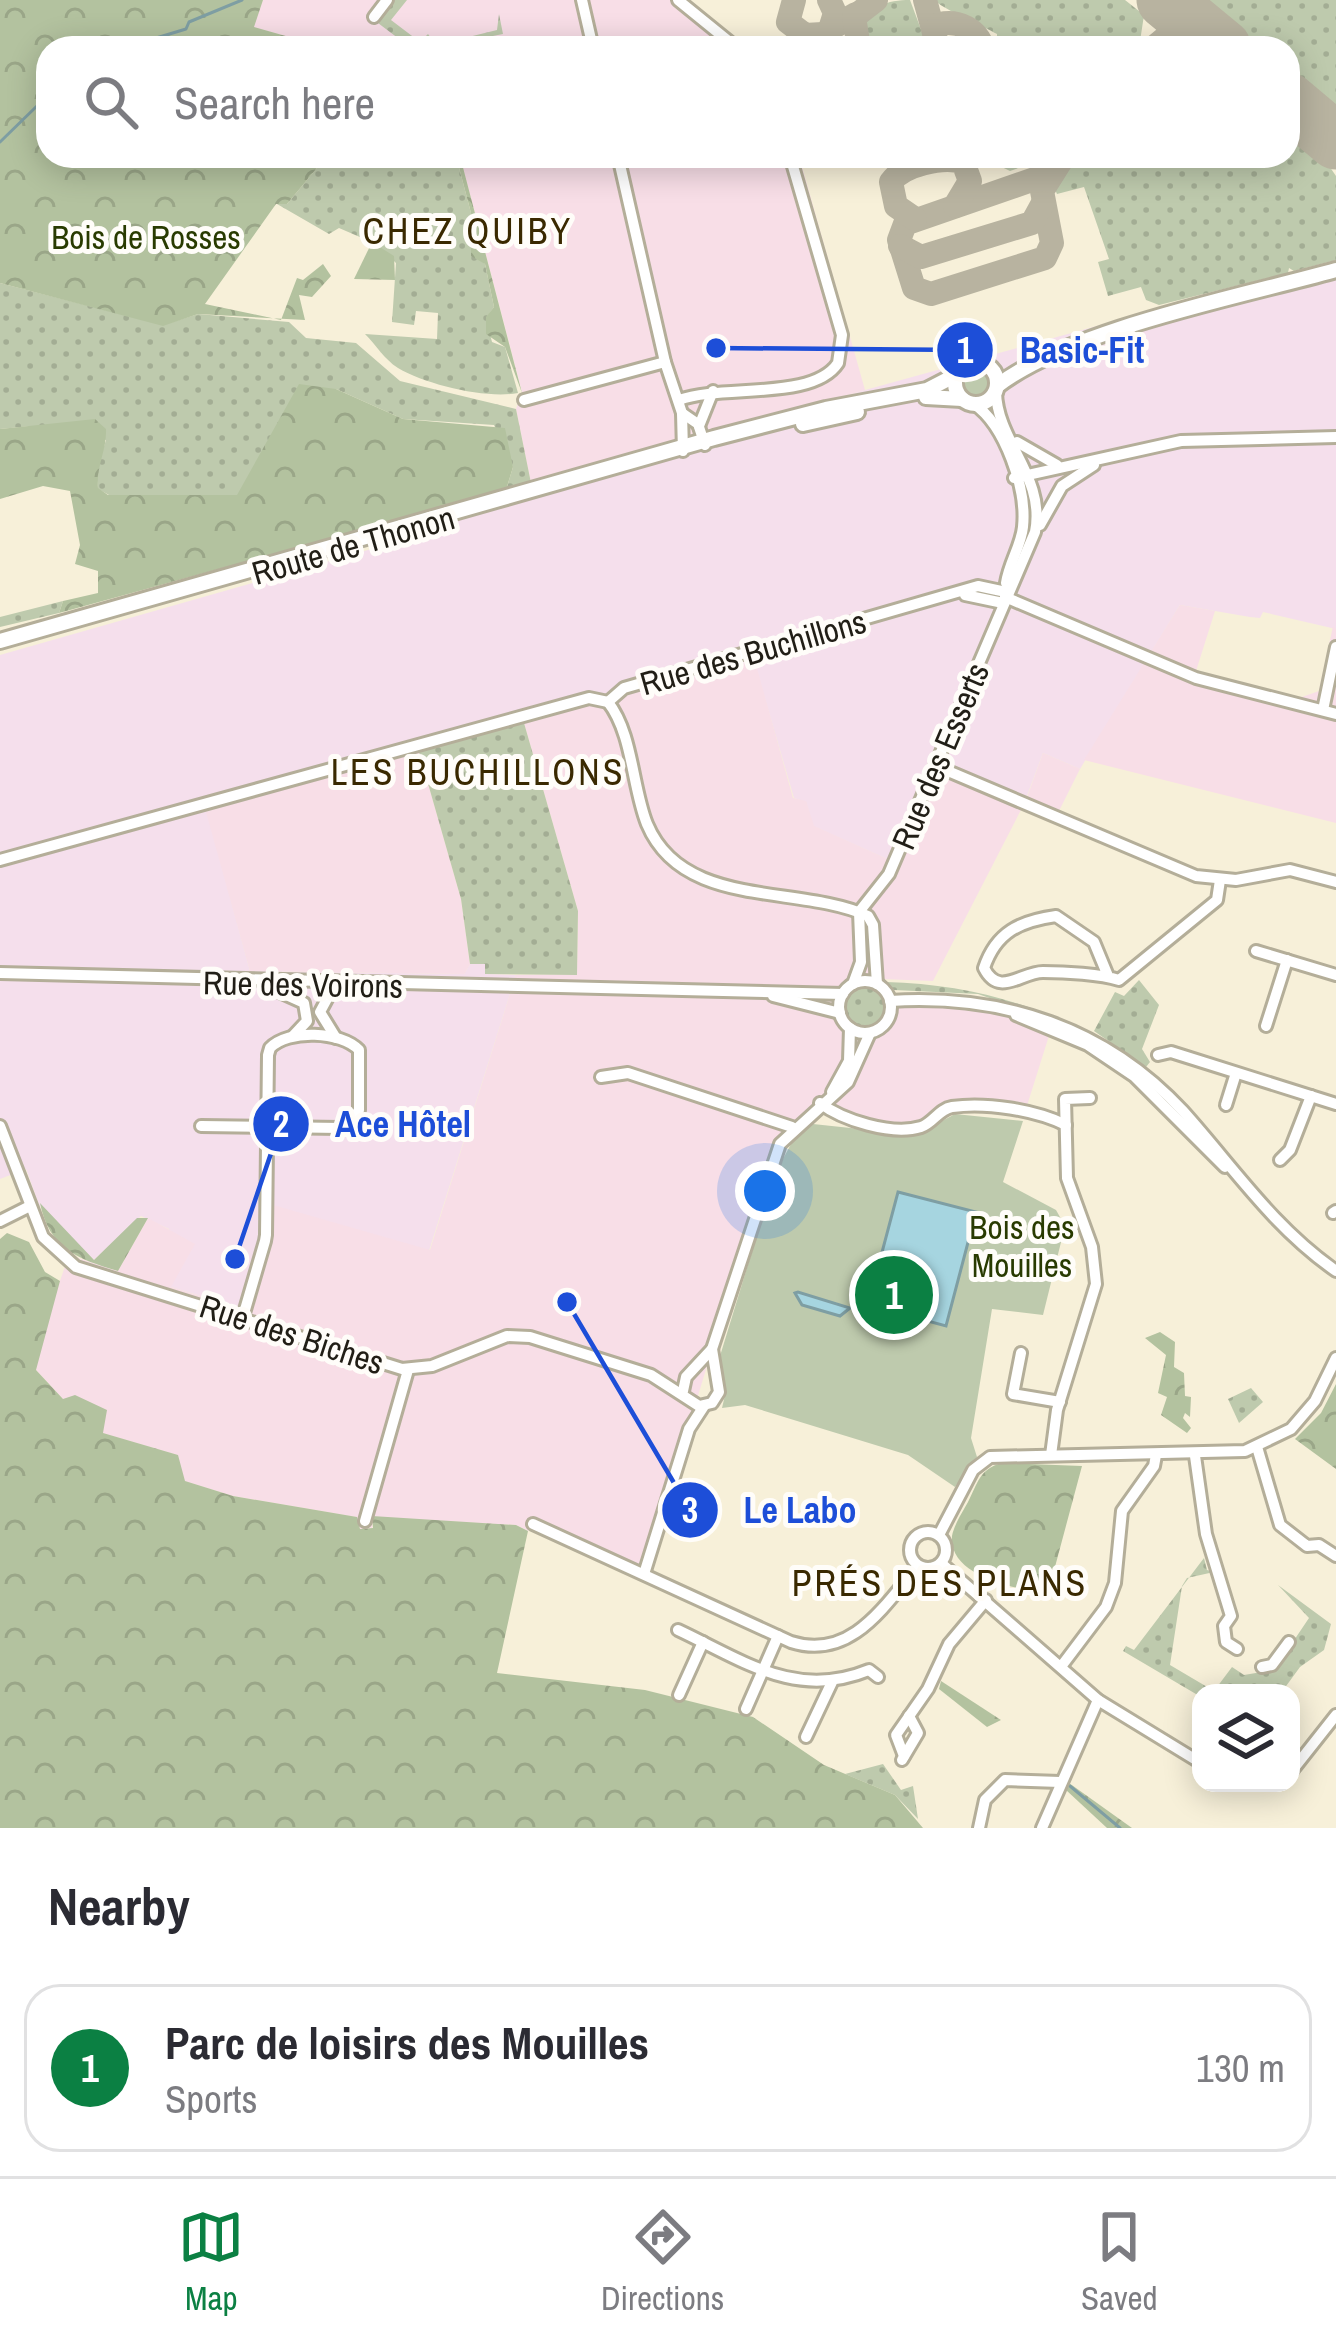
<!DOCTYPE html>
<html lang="en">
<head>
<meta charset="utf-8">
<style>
  body { margin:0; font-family:"Archivo Narrow",sans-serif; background:#f2f2f3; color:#2b2b33 }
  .controls { position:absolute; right:36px; bottom:36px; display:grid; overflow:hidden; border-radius:24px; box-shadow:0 6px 30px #0003 }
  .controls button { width:108px; height:108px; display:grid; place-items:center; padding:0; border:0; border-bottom:3px solid #e1e1e2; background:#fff; color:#2b2b33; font:60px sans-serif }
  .you { position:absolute; left:765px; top:1191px; width:42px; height:42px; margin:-30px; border:9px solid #fff; border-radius:50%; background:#1a73e8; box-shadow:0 0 0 18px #1a73e833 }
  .badge { display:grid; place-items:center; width:78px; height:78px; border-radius:50%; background:#0b8043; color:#fff; font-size:39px; font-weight:700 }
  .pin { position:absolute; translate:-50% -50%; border:6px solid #fff; box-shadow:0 3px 12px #0006 }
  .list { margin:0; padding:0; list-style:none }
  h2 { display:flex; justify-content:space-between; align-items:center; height:156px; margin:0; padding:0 48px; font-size:51px }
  h2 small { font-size:39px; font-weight:400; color:#7c7c81 }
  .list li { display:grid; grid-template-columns:78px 1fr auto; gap:36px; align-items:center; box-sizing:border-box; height:168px; margin:0 24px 24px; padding:0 24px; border:3px solid #e1e1e2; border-radius:36px }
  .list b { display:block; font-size:45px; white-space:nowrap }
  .list p { margin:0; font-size:39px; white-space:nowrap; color:#7c7c81 }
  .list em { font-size:39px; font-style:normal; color:#7c7c81 }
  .icon { flex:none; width:66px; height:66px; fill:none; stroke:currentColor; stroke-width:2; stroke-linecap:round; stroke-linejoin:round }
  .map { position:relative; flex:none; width:1336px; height:1828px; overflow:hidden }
  .search { position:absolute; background:#fff; box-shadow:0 6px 30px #0003; left:36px; right:36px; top:36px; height:132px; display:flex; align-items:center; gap:30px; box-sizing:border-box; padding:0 42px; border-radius:36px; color:#7c7c81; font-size:45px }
  .sheet { height:348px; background:#fff }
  nav { display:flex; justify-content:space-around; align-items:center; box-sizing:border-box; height:168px; border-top:3px solid #e1e1e2; background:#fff; font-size:33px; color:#7c7c81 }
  nav a { display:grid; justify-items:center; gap:6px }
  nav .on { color:#0b8043 }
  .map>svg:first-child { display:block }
  .commercial { fill:#f5dfec }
  .industrial { fill:#f8dee7 }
  .grass { fill:url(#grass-dots) }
  .forest { fill:url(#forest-crowns) }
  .garden { fill:#becaad }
  .water { fill:#a6d5e0; stroke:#7e9ea3; stroke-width:3 }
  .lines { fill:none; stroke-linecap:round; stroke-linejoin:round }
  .stream { stroke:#7e9ea3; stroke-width:3 }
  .taxiway { stroke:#b8b3a0; stroke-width:24 }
  .runway { stroke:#b8b3a0; stroke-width:57 }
  .minor-casing { stroke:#b4ae99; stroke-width:16 }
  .major-casing { stroke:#b4ae99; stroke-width:20 }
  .minor { stroke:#fff; stroke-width:10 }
  .major { stroke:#fff; stroke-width:14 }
  .labels { text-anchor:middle; stroke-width:10; stroke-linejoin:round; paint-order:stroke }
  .park-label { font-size:33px; fill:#293b01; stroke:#fffdf9 }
  .street-label { font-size:33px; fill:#211e16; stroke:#fffdf9 }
  .neighbourhood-label { font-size:36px; letter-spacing:3px; fill:#3a2900; stroke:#fffdf9 }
  .leader { fill:none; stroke:#1d4ed8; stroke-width:4.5 }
  .callout-dot { fill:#1d4ed8; stroke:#fffdf9; stroke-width:4.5 }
  .mark-label { font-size:36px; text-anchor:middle; font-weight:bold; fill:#fff }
  .callout-label { font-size:36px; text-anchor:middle; font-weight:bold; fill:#1d4ed8; stroke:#fffdf9; stroke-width:10; stroke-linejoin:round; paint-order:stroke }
</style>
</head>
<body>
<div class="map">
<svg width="1336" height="1828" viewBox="0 0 1336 1828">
  <defs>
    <pattern id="grass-dots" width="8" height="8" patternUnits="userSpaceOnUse" patternTransform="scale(3)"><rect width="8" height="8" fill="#becaad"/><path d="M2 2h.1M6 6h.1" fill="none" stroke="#a3ad94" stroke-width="1.8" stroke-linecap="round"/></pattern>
    <pattern id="forest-crowns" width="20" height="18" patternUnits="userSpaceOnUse" patternTransform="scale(3)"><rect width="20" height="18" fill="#b3c29f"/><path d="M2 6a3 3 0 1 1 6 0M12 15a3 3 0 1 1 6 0" fill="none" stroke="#9aa688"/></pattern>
  </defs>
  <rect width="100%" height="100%" fill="#f7f0d9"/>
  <path class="commercial" d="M1336,260V629L1263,612L1260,618L1250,617L1180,605L1080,769L1043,753L1024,804L894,862L813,826L806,802L794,798L754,661L207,812L250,971L464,974L470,964H485L486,974L516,975L429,1251L259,1247L241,1308L171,1287L169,1229L141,1216L94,1260L39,1205L26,1169L0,1179V655L431,532L423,512Z"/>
  <g class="industrial">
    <path d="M263,0H689L747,48H432L424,41L417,48H328L253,27Z"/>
    <path d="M460,156H799L865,390L531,483L516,409L522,392Z"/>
    <path d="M1180,605L1215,611L1196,671L1299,698L1319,691L1333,626L1336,629V823L1084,760Z"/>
    <path d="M755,661L793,798L806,801L814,826L894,862L936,766L1025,803L1043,753L1080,769L1056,817L1024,804L933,981L881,979L895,1001H942L1053,1023L1025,1112L956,1106L918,1128L846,1119L820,1103L793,1127L737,1267L644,1574L534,1524L528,1531L516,1525L373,1517L372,1528L360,1529L356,1517L233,1496L184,1481L177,1455L102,1433L63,1399L36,1370L41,1335L69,1255L118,1271L148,1218L195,1244L171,1287L240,1308L259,1247L260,1211L273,1205L430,1250L516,975L577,974L578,911L524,723Z"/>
    <path d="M419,752L461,899L470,964L464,974L250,971L206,812Z"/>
  </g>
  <g class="grass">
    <path d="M395,0H407L391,20L420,42L428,34L436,45L497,30L499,14L503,34L432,48L429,39L411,48L378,23Z"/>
    <path d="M910,0L928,48H865L859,30C867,6 888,0 910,0Z"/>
    <path d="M935,0H1125L1144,15L1139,48H1007L997,46V34C983,26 940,8 935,0Z"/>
    <path d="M1205,0H1336V109L1288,69V48H1263Z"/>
    <path d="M1288,135L1320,163L1325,160L1336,176V260L1294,271L1289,268L1288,273L1159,305L1146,300L1141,287L1108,296L1098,262L1109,259L1084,187L1057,194L1053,185L1076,156H1288Z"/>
    <path d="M327,156H456L471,213L468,239L485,264L494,307L486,318L492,342L505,347L518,393C486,399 427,385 398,368C385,360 376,345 365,334L437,339L438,313L416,311L414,325L392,322L396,263L376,244L339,228L329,234L277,204H287Z"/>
    <path d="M979,156H1052L1010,171Z"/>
    <path d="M0,283L163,325L198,314L289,322L306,338L356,343L400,381L516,409L531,483L506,490L513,467L494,425L403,419L336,389L238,495H109L98,489L96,471L106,440L32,426L0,429Z"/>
    <path d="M63,601L59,613L0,627V617Z"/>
    <path d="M524,723L578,911L577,975L485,974V964H470L461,899L419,752Z"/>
    <path d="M1139,980L1159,1005L1142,1049L1150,1062L1146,1067L1094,1031L1115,992L1124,996Z"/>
    <path d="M886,982C962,984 1025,1001 1093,1034L978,994L894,990Z"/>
    <circle cx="865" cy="1007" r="20"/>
    <path d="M1251,1388L1263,1402L1239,1423L1228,1399Z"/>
    <path d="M1204,1558L1207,1570L1214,1572L1187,1578L1182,1586L1170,1665L1214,1691L1232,1667L1244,1675L1274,1670L1309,1618L1278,1585L1331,1624L1324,1650L1300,1667L1281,1693L1201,1697L1123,1651L1126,1646L1134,1650Z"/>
    <path d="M883,1764L901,1790L913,1786L918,1819L895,1795L845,1774Z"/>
  </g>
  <g class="forest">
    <path d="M0,0H263L254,27L328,48H48V156H327L287,204H276L205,304L281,320L297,278L303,280L323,264L331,276L312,297L299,295L305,320L198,314L163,326L0,283Z"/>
    <path d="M456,156H460L522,393L505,347L486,334V317L494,307L485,264L471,256V213Z"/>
    <path d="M372,242L394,256L395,280L354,279Z"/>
    <path d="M299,384L336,389L403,419L505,428L513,467L506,490L59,613L63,601L98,593V571L75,564L80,545L70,491L43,486L0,499V429L95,419L106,429C107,450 96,466 98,488L108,495H237Z"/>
    <path d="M40,1203L94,1260L137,1218H148L118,1271C77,1259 49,1248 40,1203Z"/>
    <path d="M7,1233L29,1242L45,1272L60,1281L36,1370L63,1399L75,1395L107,1410L103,1433L178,1455L185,1481L233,1496L357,1517L360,1529L373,1528L372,1516L516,1525L528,1531L497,1673L645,1690L753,1717L824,1765L895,1795L923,1828H0V1239Z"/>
    <path d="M1160,1332L1175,1342L1174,1367L1184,1373L1185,1396L1191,1397L1190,1417L1185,1413L1183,1418L1191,1428L1187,1433L1161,1415L1167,1397L1158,1393L1166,1355L1145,1338Z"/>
    <path d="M1336,1384V1469L1295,1439L1321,1413Z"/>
    <path d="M1002,1463L1082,1466L1048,1593C1019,1590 948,1577 952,1536C954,1525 963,1511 968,1502C978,1483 979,1469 1002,1463Z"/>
    <path d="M941,1681L1001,1720L987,1727L939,1689Z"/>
    <path d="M1069,1783L1132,1828H1107L1066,1790Z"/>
  </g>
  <g class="garden">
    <circle cx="977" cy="384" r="16"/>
    <path d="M955,1114L1023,1121L1003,1182L1056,1210L1065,1226L1043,1315L992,1309L971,1438L977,1457L955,1487L908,1455L745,1405L722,1408L726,1391L720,1356L777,1170L791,1144L813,1124L916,1135Z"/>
  </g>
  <g class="water">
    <path d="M898,1192L976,1212L946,1326L868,1305Z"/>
    <path d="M795,1293L798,1292L850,1308L840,1316L802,1305Z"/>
  </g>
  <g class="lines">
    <g class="stream">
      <path d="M123,48L186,29L189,22L242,0"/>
      <path d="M0,142L39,104L48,101"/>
      <path d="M1070,1786L1120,1828"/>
    </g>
    <g class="taxiway">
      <path d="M794,0L788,22L805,35L823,34"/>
      <path d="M829,0L835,13L830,29L856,14"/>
      <path d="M925,0L936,40"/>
      <path d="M934,32L940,24C958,20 977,29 983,48"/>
      <path d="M859,48L854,17L876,0"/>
      <path d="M1153,48L1176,29L1205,33"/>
      <path d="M1049,174L905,224L899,240L914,288L931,294L1045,258L1052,243L1042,191L1064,156"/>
      <path d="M915,219L896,206L891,182C903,165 942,156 963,162L970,181L955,206"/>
      <path d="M900,246L921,257L1032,223L1043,203"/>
    </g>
    <g class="runway">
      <path d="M1165,0L1223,48"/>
      <path d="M1288,101L1336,141"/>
    </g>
    <defs>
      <g id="minor">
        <path d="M582,0L593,48"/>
        <path d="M678,0L737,48"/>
        <path d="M374,17L387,0"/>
        <path d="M618,156L665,362L682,413L683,451"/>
        <path d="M524,400L665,362"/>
        <path d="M679,400C723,384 813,401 838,363L842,335L790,156"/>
        <path d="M974,404C1005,425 1027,489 1023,527C1021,546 1009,563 1006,583"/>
        <path d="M682,413L698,424L705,445"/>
        <path d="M699,426L713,391"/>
        <path d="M1017,442L1057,465"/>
        <path d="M1014,478L1181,441L1336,437"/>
        <path d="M1040,525L1062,486L1094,465"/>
        <path d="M965,595L1003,603"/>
        <path d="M1005,597L1196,678L1336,714"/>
        <path d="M608,702C633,734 632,787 647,824C683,910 798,884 868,916L873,925L877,984"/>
        <path d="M608,702L624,688L978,586L1006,592"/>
        <path d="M1323,710L1336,647"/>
        <path d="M936,766L1196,876L1236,880L1290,870L1336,882"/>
        <path d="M0,860L589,698L608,702"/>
        <path d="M1256,951L1336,975"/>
        <path d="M0,973L843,994"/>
        <path d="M1108,976L1094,942L1056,916C1020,921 996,932 984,968C999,998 1021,972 1043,972C1065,972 1101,974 1119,980L1217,900L1220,880"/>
        <circle cx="865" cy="1007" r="26"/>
        <path d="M853,984L861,962L859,912L889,874L1035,532C1046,477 997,442 996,392"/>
        <path d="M264,985L304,1003L307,1021L293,1036"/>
        <path d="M334,986L320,1012L336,1038"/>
        <path d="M773,996L840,1013"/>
        <path d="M890,1001C1003,994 1105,1027 1183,1111C1234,1168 1272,1226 1336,1271"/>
        <path d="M1016,1015L1088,1045L1134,1076L1225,1167"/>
        <path d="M1266,1026L1287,960"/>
        <path d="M1158,1055L1171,1052L1336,1104"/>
        <path d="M601,1077L628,1073L792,1127"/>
        <path d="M832,1092L849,1061L850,1028"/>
        <path d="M820,1103C842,1120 892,1136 921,1127C933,1123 939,1109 952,1107C986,1102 1036,1110 1066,1125"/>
        <path d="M1226,1105L1236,1073"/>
        <path d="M0,1126L43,1237L76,1267L402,1369L432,1366L507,1336L530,1337L651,1375L699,1406L712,1403L719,1392L712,1349"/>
        <path d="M201,1126L340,1128L349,1126L359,1110V1050C341,1031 288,1029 270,1048L268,1055L266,1235L265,1241L242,1320"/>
        <path d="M1280,1160L1290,1150L1311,1096"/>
        <path d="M1333,1213L1336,1211"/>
        <path d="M0,1221L30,1206"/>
        <path d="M1021,1353L1013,1394L1060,1402"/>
        <path d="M683,1391L686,1377L712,1349L780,1144L848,1082L870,1033"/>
        <path d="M1257,1447L1280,1525L1307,1546L1319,1545L1336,1556"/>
        <path d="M1051,1455L1057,1410L1096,1284L1092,1247L1067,1178L1065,1099L1090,1098"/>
        <path d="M1195,1456L1206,1534L1231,1616L1224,1626L1226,1642L1237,1649"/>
        <path d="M365,1521L408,1370"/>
        <path d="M533,1524L791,1642C851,1661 884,1606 918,1566"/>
        <circle cx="928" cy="1550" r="18"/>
        <path d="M939,1535L973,1470L990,1457L1245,1451L1291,1429L1315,1401L1336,1358"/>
        <path d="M941,1563L1098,1700L1201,1763"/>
        <path d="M644,1574L689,1429L704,1406"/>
        <path d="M678,1630C744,1661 796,1700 869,1670L878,1677"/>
        <path d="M1063,1664L1106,1607L1115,1583L1122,1511L1154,1466L1156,1455"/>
        <path d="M1262,1667L1272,1665L1289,1642"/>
        <path d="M679,1695L703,1642"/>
        <path d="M746,1709L778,1636"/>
        <path d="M806,1737L832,1682"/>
        <path d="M904,1756L896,1735L928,1689L949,1644L986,1600"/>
        <path d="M902,1760L918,1733L909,1716"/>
        <path d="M1291,1772L1336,1715"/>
        <path d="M1245,1783H1264"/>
        <path d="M979,1828L985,1800L1005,1780L1060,1782"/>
        <path d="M1042,1828L1098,1700"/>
      </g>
      <g id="major">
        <circle cx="976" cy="383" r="21"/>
        <path d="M997,386C1071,329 1243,296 1336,270"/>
        <path d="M926,397L962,399"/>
        <path d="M803,424L857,412"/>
        <path d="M0,641L714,438L826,409L927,390L956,375"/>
      </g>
    </defs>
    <use href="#minor" class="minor-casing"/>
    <use href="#major" class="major-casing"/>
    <use href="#minor" class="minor"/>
    <use href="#major" class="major"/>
  </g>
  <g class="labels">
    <g class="park-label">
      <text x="146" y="249">Bois de Rosses</text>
      <text x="1022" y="1239">Bois des<tspan x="1022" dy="38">Mouilles</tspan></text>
    </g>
    <g class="street-label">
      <text transform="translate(353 545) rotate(-16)" y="12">Route de Thonon</text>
      <text transform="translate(753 652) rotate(-16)" y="12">Rue des Buchillons</text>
      <text transform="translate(940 756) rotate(-67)" y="12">Rue des Esserts</text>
      <text transform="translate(303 984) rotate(1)" y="12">Rue des Voirons</text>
      <text transform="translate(292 1334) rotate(18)" y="12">Rue des Biches</text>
    </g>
    <g class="neighbourhood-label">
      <text x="468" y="244">CHEZ QUIBY</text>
      <text x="478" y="785">LES BUCHILLONS</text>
      <text x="940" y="1596">PRÉS DES PLANS</text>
    </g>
  </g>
  <path class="leader" d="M716 348L965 350M235 1259L281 1124M567 1302L690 1510"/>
  <g class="callout-dot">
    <circle cx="716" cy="348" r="12"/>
    <circle cx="235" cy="1259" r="12"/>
    <circle cx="567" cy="1302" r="12"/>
    <circle cx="965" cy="350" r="30"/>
    <circle cx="281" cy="1124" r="30"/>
    <circle cx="690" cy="1510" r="30"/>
  </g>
  <g class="mark-label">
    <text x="965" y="363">1</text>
    <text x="281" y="1137">2</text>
    <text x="690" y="1523">3</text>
  </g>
  <g class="callout-label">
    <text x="1082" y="363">Basic-Fit</text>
    <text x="403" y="1137">Ace Hôtel</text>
    <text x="800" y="1523">Le Labo</text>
  </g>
</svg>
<div class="controls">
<button><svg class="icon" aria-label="layers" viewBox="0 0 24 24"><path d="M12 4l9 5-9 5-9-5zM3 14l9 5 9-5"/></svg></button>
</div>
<div class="you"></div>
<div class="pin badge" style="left:894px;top:1295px">1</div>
<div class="search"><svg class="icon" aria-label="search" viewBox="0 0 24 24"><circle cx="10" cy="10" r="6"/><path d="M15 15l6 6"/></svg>Search here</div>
</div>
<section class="sheet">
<h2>Nearby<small></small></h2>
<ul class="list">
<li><span class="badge">1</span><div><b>Parc de loisirs des Mouilles</b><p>Sports</p></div><em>130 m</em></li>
</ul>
</section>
<nav>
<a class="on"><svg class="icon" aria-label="map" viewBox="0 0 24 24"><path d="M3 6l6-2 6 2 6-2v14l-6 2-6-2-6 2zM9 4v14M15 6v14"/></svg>Map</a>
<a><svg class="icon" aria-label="directions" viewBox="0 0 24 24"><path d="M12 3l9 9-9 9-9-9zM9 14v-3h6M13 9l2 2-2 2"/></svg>Directions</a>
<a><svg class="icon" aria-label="saved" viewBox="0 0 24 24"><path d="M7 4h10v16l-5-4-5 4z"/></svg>Saved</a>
</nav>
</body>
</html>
